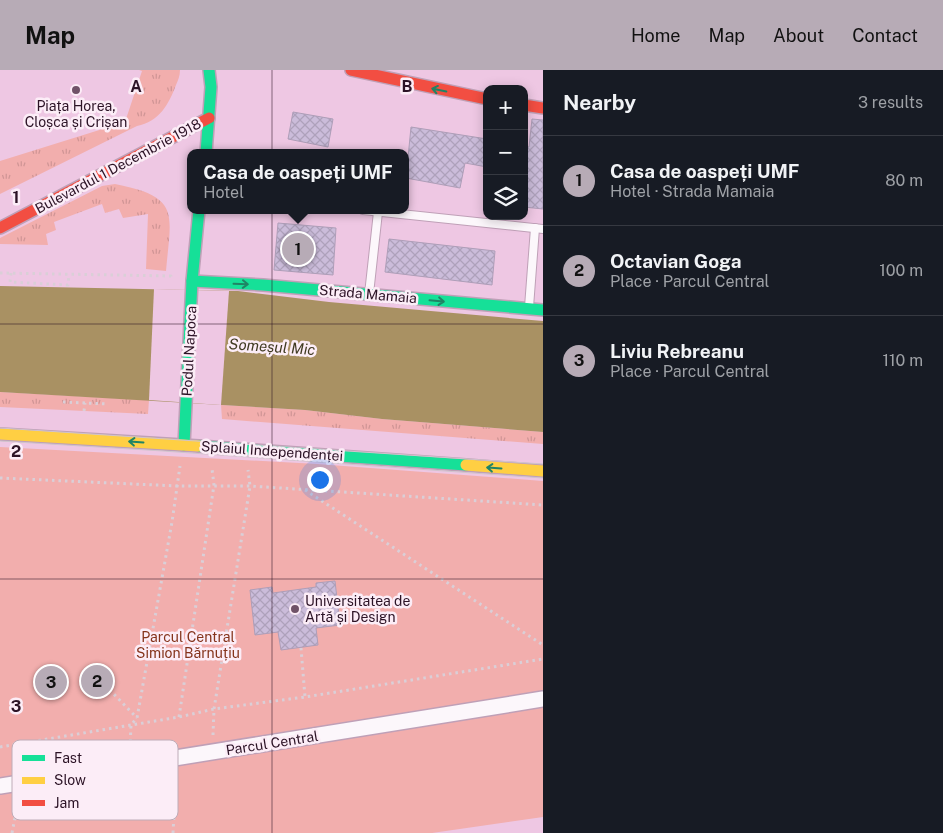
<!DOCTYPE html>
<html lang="en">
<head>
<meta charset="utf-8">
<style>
  body { margin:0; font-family:"Public Sans",sans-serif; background:#242831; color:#f1f3f6 }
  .controls { position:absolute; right:15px; top:15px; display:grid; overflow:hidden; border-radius:10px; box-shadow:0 2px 12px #0003 }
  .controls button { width:45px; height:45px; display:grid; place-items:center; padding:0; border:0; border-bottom:1px solid #363941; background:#171b24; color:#f1f3f6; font:25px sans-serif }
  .you { position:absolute; left:319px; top:409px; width:18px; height:18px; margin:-12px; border:4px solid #fff; border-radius:50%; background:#1a73e8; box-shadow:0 0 0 8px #1a73e833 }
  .badge { display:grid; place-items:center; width:32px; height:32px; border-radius:50%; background:#b7abb6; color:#111; font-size:16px; font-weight:700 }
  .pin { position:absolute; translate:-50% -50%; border:2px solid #fff; box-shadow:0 1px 5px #0006 }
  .popup { position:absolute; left:187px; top:79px; width:222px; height:65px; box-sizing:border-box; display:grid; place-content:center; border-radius:10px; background:#171b24; filter:drop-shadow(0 1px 4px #0005); font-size:16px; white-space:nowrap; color:#9ea1a6 }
  .popup b { font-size:19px; color:#f1f3f6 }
  .popup::after { content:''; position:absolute; left:50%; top:100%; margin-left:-10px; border:10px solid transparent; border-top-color:#171b24 }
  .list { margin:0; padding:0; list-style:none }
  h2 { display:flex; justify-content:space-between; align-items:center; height:65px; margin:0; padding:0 20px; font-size:21px }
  h2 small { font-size:16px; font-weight:400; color:#9ea1a6 }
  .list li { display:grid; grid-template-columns:32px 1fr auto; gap:15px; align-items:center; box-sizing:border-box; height:90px; padding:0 20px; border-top:1px solid #363941 }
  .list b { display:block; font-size:19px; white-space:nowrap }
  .list p { margin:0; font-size:16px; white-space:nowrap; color:#9ea1a6 }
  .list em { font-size:16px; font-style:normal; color:#9ea1a6 }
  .icon { flex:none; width:28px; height:28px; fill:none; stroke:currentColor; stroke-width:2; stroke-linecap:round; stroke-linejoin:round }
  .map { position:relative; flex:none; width:543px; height:763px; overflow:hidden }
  header { display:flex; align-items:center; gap:30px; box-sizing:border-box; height:70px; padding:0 25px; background:#b7abb6; color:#111 }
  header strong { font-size:24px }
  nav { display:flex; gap:28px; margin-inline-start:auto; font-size:18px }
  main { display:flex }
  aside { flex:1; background:#171b24 }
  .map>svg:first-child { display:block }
  .grass { fill:url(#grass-tufts) }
  .green { fill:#f2aead }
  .water { fill:#a99163 }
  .pier { fill:#eec7e3 }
  .building { fill:url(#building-cross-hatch); stroke:#ae9eb8 }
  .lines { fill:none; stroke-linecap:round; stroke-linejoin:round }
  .lane-casing { stroke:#bfa0b7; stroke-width:10 }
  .street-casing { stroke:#bfa0b7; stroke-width:18 }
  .fast-casing { stroke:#bfa0b7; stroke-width:14 }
  .slow-casing { stroke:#bfa0b7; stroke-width:14 }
  .jam-casing { stroke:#bfa0b7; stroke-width:14 }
  .path { stroke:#dacfd7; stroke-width:3; stroke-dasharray:2.5 4; stroke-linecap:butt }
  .lane { stroke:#fcf7fb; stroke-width:8 }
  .street { stroke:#fcf7fb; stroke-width:15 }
  .fast { stroke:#16e098; stroke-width:11 }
  .slow { stroke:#ffcf43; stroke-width:11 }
  .jam { stroke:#f24e42; stroke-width:11 }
  .tram { stroke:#d0c4cd; stroke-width:1 }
  .oneway { stroke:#208465 }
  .grid { fill:none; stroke:#2c1326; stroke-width:1; stroke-opacity:0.55 }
  .poi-dot { fill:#705268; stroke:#fcedf7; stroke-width:2 }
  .labels { text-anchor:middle; stroke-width:5; stroke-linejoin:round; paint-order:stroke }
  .poi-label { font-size:14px; fill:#2c1326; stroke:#fcedf7 }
  .street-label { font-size:14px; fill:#2c1326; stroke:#fcedf7 }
  .park-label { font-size:14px; fill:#85341c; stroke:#fcedf7 }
  .water-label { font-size:15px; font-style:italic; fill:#403a22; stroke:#fcedf7 }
  .key { fill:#fcedf7; stroke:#beacb8; stroke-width:1 }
  .key-label { font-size:14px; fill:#2c1326 }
  .grid-label { font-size:16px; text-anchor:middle; font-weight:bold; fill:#2c1326; stroke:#fcedf7; stroke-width:5; stroke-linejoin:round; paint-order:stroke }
</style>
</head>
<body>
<header>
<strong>Map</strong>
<nav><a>Home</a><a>Map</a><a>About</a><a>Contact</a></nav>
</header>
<main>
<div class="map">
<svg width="543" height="763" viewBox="0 0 543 763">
  <defs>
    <pattern id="grass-tufts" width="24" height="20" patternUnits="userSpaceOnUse" patternTransform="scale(1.25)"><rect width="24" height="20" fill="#f2aead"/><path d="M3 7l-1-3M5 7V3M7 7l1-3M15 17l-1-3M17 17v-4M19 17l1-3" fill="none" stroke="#d09595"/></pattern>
    <pattern id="building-cross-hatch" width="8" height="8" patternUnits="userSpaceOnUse" patternTransform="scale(1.25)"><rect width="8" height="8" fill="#cbbcda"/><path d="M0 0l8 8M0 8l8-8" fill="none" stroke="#aea1bb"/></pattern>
  </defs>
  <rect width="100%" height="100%" fill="#eec7e3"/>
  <g class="grass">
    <path d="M139,0H180C180,6 178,10 176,15C169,34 159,52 137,56L0,124V91L125,52L142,1Z"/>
    <path d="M115,114C181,127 171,143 166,201L146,199L148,144L123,148L119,139L105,143L102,134L54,152L56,160L46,164L48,175L0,174V168L102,116Z"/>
    <path d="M0,322L149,330L148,344L0,337Z"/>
    <path d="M221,335L305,340L382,349L543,362V374L222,349Z"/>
  </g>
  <path class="green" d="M0,377L317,394L543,411V747L432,763H0Z"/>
  <path class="water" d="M0,216L238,221L329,232L543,251V362L382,349L305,340L0,322Z"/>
  <path class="pier" d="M154,219L229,221L221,335L149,330Z"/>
  <g class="building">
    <path d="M293,42L333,49L328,77L288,69Z"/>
    <path d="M532,49L543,50V139L524,137V76L529,77Z"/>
    <path d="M411,57L487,69V97L465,93L460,118L406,108Z"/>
    <path d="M278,153L336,158L333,205L274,200Z"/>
    <path d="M389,169L495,181L492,215L385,202Z"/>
    <path d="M335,511L340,555L316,558L318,575L281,580L278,562L255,565L250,520L272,517L273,523L316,517V513Z"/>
  </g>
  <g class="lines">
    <defs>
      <g id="lane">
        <path d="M363,140L543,159"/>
        <path d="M369,224L378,142"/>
        <path d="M529,237L535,158"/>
      </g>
      <path id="street" d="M0,716L543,629"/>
      <g id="fast">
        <path d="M206,83L211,17L209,0"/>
        <path d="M192,211L263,215L543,240"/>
        <path d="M184,375L192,211L199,140"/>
        <path d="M199,376L466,395"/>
      </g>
      <g id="slow">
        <path d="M0,364L199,376"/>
        <path d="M466,395L543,401"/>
      </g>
      <g id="jam">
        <path d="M351,0L487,29"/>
        <path d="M524,35L543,38"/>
        <path d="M0,158L209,48"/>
      </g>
    </defs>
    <use href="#lane" class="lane-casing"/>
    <use href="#street" class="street-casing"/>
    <use href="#fast" class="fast-casing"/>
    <use href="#slow" class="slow-casing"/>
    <use href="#jam" class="jam-casing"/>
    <g class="path">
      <path d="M0,203L171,206V209"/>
      <path d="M11,203L10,212L68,215L69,204"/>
      <path d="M63,332L108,334"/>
      <path d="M84,341L85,333"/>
      <path d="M0,408L178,416H250L543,435"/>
      <path d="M305,420L543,575"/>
      <path d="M301,578L305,627"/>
      <path d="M105,615L137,648"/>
      <path d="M179,647L214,415L212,399"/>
      <path d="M213,665L214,639L250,416L248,400"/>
      <path d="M0,677L179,647L214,639L305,627L543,589"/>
      <path d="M130,678L131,655L137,648L172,452L180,396"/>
      <path d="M12,763L18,732"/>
      <path d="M173,763L176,707"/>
    </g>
    <use href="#lane" class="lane"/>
    <use href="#street" class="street"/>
    <use href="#fast" class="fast"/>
    <use href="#slow" class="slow"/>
    <use href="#jam" class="jam"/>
    <g class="tram">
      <path d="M0,358L543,394"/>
      <path d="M0,371L163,381L543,408"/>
    </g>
  </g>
  <defs><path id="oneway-shaft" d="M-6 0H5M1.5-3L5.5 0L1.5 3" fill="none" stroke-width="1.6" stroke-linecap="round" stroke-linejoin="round" transform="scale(1.25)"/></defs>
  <g class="oneway">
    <use href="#oneway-shaft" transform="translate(439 20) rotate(-168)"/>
    <use href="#oneway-shaft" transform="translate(241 214) rotate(2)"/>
    <use href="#oneway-shaft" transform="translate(437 231) rotate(5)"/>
    <use href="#oneway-shaft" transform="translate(136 372) rotate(-176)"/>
    <use href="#oneway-shaft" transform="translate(494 398) rotate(-176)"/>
  </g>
  <path class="grid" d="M272,0V763M0,254H543M0,509H543"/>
  <g class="poi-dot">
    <circle cx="76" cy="20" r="5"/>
    <circle cx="295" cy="539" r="5"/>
  </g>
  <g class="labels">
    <g class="poi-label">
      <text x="76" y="41">Piața Horea,<tspan x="76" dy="16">Cloșca și Crișan</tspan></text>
      <text x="305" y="536" text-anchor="start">Universitatea de<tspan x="305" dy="16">Artă și Design</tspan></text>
    </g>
    <g class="street-label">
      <text transform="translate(118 96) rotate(-28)" y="5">Bulevardul 1 Decembrie 1918</text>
      <text transform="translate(368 224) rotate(5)" y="5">Strada Mamaia</text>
      <text transform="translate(189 281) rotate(-87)" y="5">Podul Napoca</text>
      <text transform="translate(272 381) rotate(4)" y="5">Splaiul Independenței</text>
      <text transform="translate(272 673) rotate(-9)" y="5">Parcul Central</text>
    </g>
    <g class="park-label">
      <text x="188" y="572">Parcul Central<tspan x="188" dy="16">Simion Bărnuțiu</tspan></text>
    </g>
    <g class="water-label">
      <text transform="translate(272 277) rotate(4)" y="5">Someșul Mic</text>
    </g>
  </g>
  <rect x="12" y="670" width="166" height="80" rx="8" class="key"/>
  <rect x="22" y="685" width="23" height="6" fill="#16e098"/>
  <rect x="22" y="707" width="23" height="7" fill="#ffcf43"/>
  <rect x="22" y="730" width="23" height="6" fill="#f24e42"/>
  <g class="key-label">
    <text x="54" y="693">Fast</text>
    <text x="54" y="715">Slow</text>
    <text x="54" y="738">Jam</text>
  </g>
  <g class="grid-label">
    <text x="136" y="22">A</text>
    <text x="407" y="22">B</text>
    <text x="16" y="133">1</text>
    <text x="16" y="387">2</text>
    <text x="16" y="642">3</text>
  </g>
</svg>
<div class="controls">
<button>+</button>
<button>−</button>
<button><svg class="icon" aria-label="layers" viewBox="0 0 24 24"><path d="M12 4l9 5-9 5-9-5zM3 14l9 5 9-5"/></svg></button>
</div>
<div class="you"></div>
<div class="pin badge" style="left:298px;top:179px">1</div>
<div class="popup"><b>Casa de oaspeți UMF</b>Hotel</div>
<div class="pin badge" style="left:97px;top:611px">2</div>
<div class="pin badge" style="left:51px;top:612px">3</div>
</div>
<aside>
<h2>Nearby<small>3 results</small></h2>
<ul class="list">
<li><span class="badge">1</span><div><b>Casa de oaspeți UMF</b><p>Hotel · Strada Mamaia</p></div><em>80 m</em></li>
<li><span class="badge">2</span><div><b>Octavian Goga</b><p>Place · Parcul Central</p></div><em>100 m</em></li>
<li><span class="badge">3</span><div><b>Liviu Rebreanu</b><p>Place · Parcul Central</p></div><em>110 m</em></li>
</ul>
</aside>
</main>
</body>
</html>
